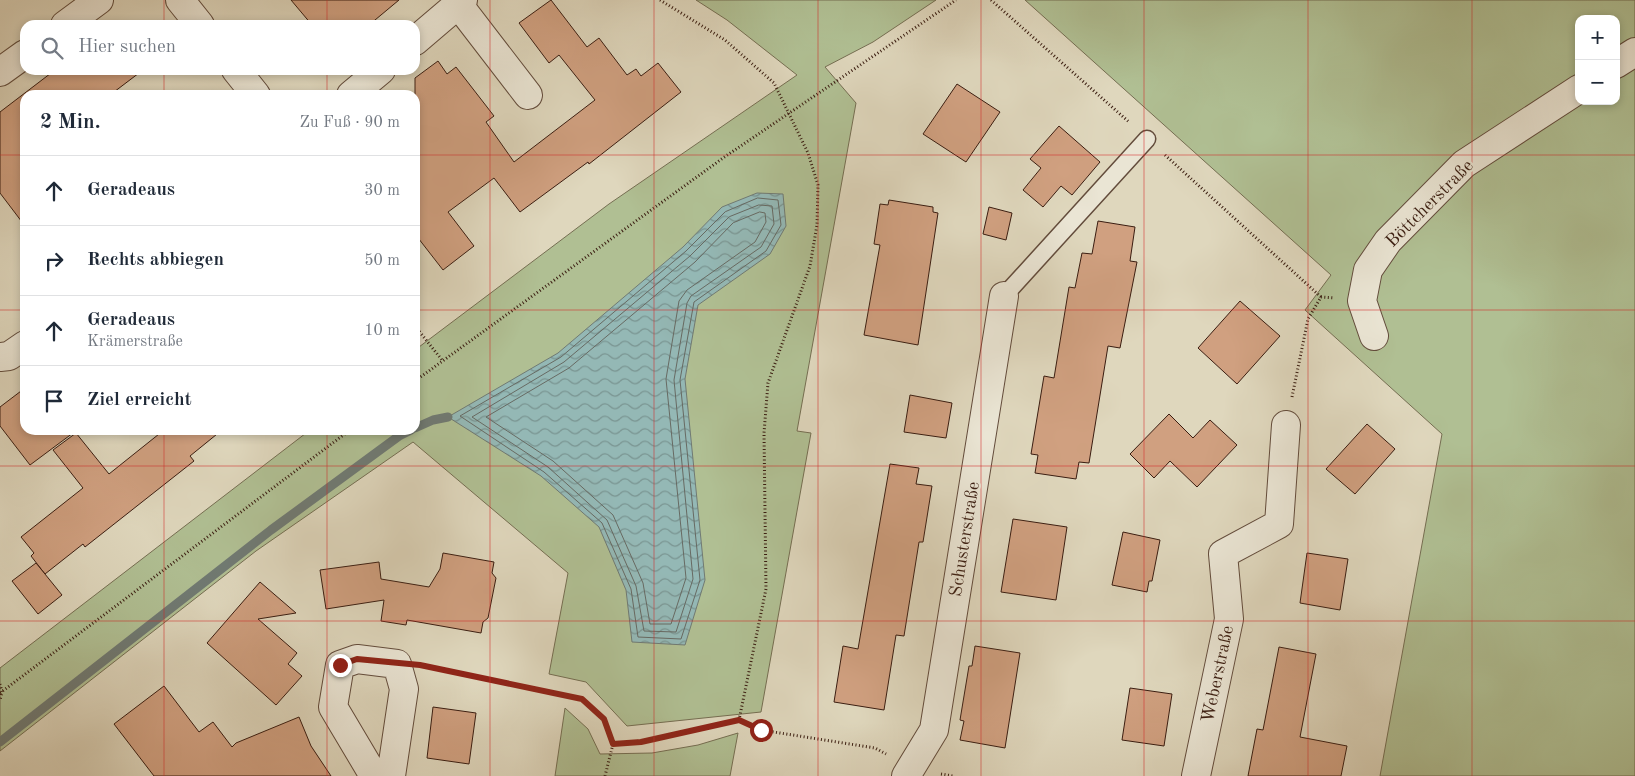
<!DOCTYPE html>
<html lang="de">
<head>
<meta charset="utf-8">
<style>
  body { margin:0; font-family:"Old Standard TT",serif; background:#f2f2f3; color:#1f2937 }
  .controls { position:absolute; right:15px; top:15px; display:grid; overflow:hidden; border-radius:10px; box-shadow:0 2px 8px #0003 }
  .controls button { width:45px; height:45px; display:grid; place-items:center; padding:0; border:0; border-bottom:1px solid #e0e1e3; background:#fff; color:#1f2937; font:25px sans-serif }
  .stop { position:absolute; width:15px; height:15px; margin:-11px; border:4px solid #8f2418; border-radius:50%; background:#fff }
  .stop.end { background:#8f2418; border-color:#fff; box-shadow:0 1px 5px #0008 }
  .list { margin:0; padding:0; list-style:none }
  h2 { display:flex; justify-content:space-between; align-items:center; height:65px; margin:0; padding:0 20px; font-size:21px }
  h2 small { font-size:16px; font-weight:400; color:#747a83 }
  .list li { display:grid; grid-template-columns:32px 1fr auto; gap:15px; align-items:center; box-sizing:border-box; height:70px; padding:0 20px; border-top:1px solid #e0e1e3 }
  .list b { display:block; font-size:19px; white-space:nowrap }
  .list p { margin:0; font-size:16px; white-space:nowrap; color:#747a83 }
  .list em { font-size:16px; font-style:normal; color:#747a83 }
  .icon { flex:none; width:28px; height:28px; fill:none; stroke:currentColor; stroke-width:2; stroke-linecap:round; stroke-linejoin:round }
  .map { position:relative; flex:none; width:1635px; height:776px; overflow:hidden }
  .search { position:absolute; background:#fff; box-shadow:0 2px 8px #0003; left:20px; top:20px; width:400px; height:55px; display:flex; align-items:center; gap:12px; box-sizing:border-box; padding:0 18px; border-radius:15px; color:#747a83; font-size:19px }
  .panel { position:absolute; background:#fff; box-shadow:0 2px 8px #0003; left:20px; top:90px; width:400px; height:345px; border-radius:15px }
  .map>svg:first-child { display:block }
  .grass { fill:#b0bf93; stroke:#756e52; fill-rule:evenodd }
  .water { fill:url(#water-waves); stroke:#707a73 }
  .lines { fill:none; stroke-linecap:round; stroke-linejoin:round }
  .shore { stroke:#676a63; stroke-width:1 }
  .stream { stroke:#707a73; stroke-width:9 }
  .building { fill:#d0a080; stroke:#3a1d11 }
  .lane-casing { stroke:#634c3c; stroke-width:19 }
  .street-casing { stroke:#634c3c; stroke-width:30 }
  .path { stroke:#3a1d11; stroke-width:3; stroke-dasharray:1 2.5; stroke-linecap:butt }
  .lane { stroke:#eae5d4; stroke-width:16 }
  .street { stroke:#eae5d4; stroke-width:28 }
  .route { stroke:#8f2418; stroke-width:6 }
  .grid { fill:none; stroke:#d62828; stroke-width:1; stroke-opacity:0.55 }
  .labels { text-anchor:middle; stroke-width:4.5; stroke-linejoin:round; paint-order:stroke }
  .street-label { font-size:18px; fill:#3a1d11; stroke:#eae5d4 }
</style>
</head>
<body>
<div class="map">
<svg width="1635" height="776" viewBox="0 0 1635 776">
  <defs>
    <pattern id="water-waves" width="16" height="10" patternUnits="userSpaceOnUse" patternTransform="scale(1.25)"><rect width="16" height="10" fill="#94b8b5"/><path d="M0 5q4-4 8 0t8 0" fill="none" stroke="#7a9592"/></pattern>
  </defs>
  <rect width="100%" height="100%" fill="#dfd7bd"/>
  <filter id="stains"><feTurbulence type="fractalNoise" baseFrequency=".004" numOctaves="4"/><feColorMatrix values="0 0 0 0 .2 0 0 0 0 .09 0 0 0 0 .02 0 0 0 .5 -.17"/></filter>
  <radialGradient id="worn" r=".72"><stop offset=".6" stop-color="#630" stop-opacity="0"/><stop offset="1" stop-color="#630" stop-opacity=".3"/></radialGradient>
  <g class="grass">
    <path d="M696,0H936L873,42L825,67L856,103L797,431L811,433L761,712L627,726L586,682L549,674L568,573L413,442L256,551L0,751V668L310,430H415V350L609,204L797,75L727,20Z"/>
    <path d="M1025,0H1635V776H1380L1442,434L1305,310L1331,275ZM1579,19H1616V101H1579Z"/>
    <path d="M565,708L588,729L600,754L652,753L698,745L738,733L730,776H555Z"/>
  </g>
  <path class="water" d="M757,193L783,194L786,226L770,254L698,305L685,379L705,580L685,645L632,642L626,590L599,527L541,476L448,417L558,353L683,247L722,207Z"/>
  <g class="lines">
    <g class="shore">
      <path d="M758,198L778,200L781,225L766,251L694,302L680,380L700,580L681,639L638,637L631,589L602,523L544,472L460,416L561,357L686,251L725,212Z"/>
      <path d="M759,205L772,206L774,224L761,247L691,296L687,303L674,380L693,579L676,632L644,631L636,586L607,520L548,467L472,417L564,362L690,256L729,217Z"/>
      <path d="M760,212L765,213L766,222L755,242L687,290L679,301L666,379L686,578L671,624H650L643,583L613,515L553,461L486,417L569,368L695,262L733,223Z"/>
    </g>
    <g class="stream">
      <path d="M415,428L433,420L448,417"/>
      <path d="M0,742L271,530L399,436L411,430"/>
    </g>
  </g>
  <g class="building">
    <path d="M291,0H399L369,25H312Z"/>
    <path d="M551,0L587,47L599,38L627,75L636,69L641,76L658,63L681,92L589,164L588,162L520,212L494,178L448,212L474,246L443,270L415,234V78L438,61L447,74L456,67L494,116L486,122L514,162L595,100L559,55L549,63L519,23Z"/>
    <path d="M55,70H143L110,95H25V226L0,193V112Z"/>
    <path d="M957,84L1000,112L966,162L923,134Z"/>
    <path d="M1059,126L1100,162L1072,195L1061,186L1043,207L1023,190L1041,168L1030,159Z"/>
    <path d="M889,200L933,207V212L938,213L918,345L864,335L880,245L874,244L880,204L888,205Z"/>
    <path d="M989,207L1012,213L1006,240L983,234Z"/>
    <path d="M1098,221L1135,227L1130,261L1137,262L1120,348L1108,346L1089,463L1079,462L1076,479L1035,473L1038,455L1031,454L1044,376L1054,378L1069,287L1075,288L1082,253L1092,254Z"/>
    <path d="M1240,301L1280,336L1237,384L1198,348Z"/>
    <path d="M25,388V430H77L30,465L0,426V407Z"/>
    <path d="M910,395L952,403L946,438L904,432Z"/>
    <path d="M1169,414L1193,438L1210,420L1237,445L1197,487L1170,461L1154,478L1130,454Z"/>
    <path d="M1367,424L1395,449L1355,494L1326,469Z"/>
    <path d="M164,430H222L190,456L194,461L85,547L83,544L45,574L31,556L34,553L21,537L83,488L53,450L76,433L109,474Z"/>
    <path d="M890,464L919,468L916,484L932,486L923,542H919L904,636L896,635L884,710L834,702L843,646L858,649Z"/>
    <path d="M1013,519L1067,527L1056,600L1001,592Z"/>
    <path d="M1123,532L1160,540L1152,581H1149L1147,592L1112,585Z"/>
    <path d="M443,553L494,562L492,573L496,578L488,618L483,622L481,633L407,620L406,625L381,621L384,600L326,609L320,570L379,562L381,579L429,587L440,569Z"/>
    <path d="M1307,553L1348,559L1340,610L1300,603Z"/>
    <path d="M36,563L62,595L38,614L12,581Z"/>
    <path d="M260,582L296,613L258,619L297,653L288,664L302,676L276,705L207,643Z"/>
    <path d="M975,646L1020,653L1005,748L960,740L964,721L960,720L969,666H972Z"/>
    <path d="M1279,647L1316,654L1300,737L1347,746L1341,776H1248L1257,729L1263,730Z"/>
    <path d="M164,686L199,732L213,722L232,747L236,743L299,717L311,746L331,776H154L114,724Z"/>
    <path d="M1130,688L1172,694L1164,746L1122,740Z"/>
    <path d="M433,707L476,713L469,764L427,758Z"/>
  </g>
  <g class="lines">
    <defs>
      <path id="lane" d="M1004,296L1147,139"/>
      <g id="street">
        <path d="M180,0L200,25"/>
        <path d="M458,4L528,95"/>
        <path d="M65,25L99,0"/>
        <path d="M415,41L463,0"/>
        <path d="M1616,64L1635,52"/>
        <path d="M236,70L256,95"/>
        <path d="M0,72L25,54"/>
        <path d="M351,95L381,70"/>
        <path d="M1374,336L1362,301L1368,270L1388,241L1464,164L1579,89"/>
        <path d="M0,357L9,356L25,345"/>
        <path d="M374,776L333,707L340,665L357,659L397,664L404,689L391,776"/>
        <path d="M906,776L934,730L1004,296"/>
        <path d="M1196,776L1229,619L1223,554L1279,524L1286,425"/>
      </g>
    </defs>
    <use href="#lane" class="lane-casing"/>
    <use href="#street" class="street-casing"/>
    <g class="path">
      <path d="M660,0L725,40L774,83L808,153L818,185L817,225L810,266L768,383L764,433L766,589L739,720"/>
      <path d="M991,0L1129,122"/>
      <path d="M1165,155L1321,297"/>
      <path d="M415,326L442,360"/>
      <path d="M415,381L723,158L956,0"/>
      <path d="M1292,397L1308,319L1321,297L1334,298"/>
      <path d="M428,666L582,699L604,719L613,744L641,741L739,720L761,730L875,748L886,754"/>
      <path d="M0,684L2,692L0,700"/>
      <path d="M0,693L350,430"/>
      <path d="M941,774L953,776"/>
      <path d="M605,776L613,744"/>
    </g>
    <use href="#lane" class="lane"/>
    <use href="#street" class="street"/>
  </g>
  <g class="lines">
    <path class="route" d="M340,665L357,659L420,665L582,699L604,719L613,744L641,742L739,720L761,730"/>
  </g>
  <path class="grid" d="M164,0V25M327,0V25M490,0V776M654,0V776M818,0V776M981,0V776M1144,0V776M1308,0V776M1472,0V776M164,70V95M327,70V95M0,155H25M415,155H1635M0,310H25M415,310H1635M164,430V776M327,430V776M0,466H1635M0,621H1635"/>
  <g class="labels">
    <g class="street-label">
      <text transform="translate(1429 203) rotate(-45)" y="6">Böttcherstraße</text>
      <text transform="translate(964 539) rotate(-81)" y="6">Schusterstraße</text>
      <text transform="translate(1217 674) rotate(-78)" y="6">Weberstraße</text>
    </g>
  </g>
  <rect width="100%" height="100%" filter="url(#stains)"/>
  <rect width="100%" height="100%" fill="url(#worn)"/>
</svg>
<div class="controls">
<button>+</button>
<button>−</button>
</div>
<div class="stop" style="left:761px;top:730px"></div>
<div class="stop end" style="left:340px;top:665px"></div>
<div class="search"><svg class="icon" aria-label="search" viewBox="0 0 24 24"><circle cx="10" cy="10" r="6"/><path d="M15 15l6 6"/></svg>Hier suchen</div>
<section class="panel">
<h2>2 Min.<small>Zu Fuß · 90 m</small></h2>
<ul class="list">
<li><svg class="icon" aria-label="ahead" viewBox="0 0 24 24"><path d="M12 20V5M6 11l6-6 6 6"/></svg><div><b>Geradeaus</b></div><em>30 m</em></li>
<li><svg class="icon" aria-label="right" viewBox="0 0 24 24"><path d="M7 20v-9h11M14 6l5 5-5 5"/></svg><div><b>Rechts abbiegen</b></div><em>50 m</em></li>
<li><svg class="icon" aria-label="ahead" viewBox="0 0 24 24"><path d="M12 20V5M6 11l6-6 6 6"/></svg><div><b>Geradeaus</b><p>Krämerstraße</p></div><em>10 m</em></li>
<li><svg class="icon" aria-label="arrive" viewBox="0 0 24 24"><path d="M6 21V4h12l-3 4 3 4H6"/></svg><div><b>Ziel erreicht</b></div></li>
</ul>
</section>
</div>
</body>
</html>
